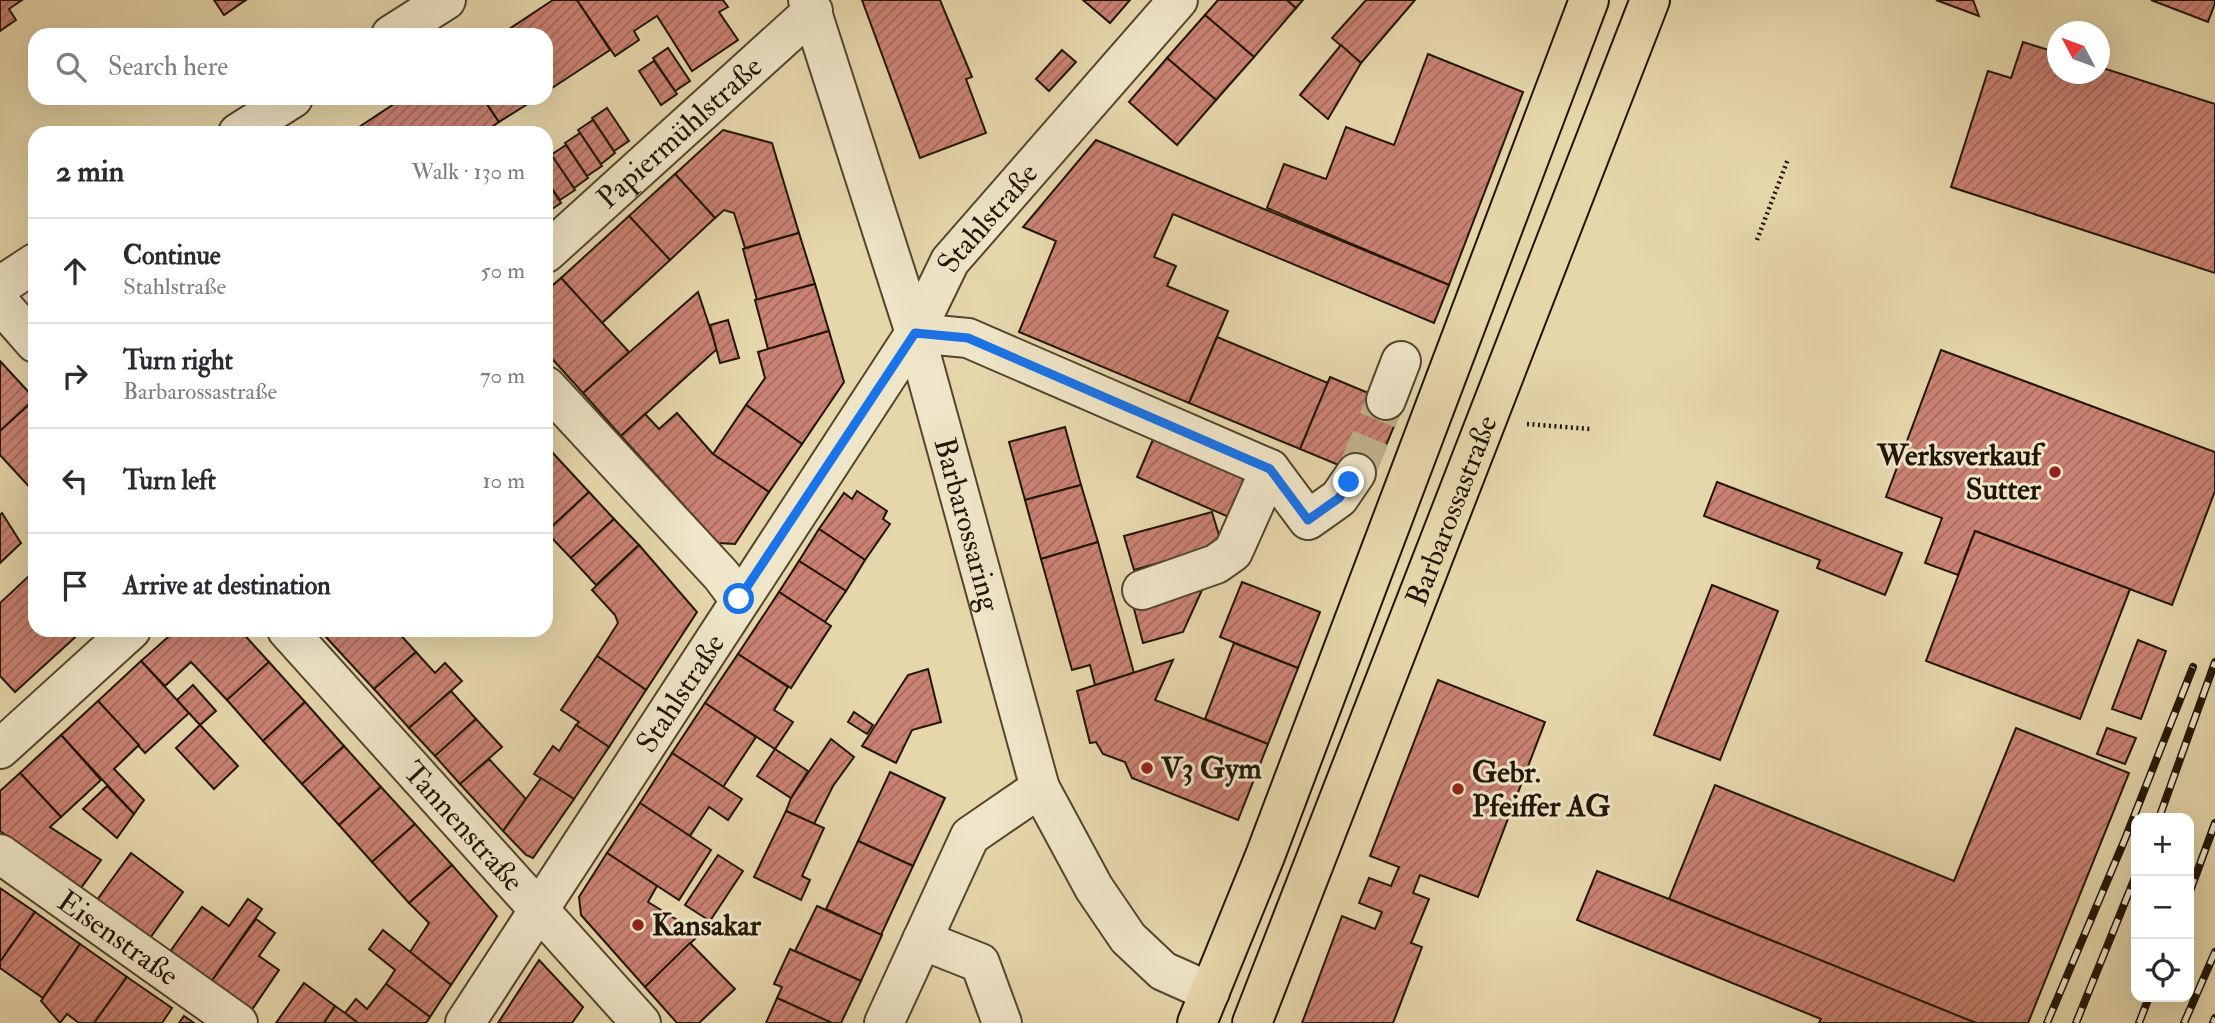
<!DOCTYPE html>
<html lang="en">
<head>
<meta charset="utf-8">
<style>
  body { margin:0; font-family:"IM FELL Double Pica",serif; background:#f2f2f3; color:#2b2b33 }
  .controls { position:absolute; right:21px; bottom:21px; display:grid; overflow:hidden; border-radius:14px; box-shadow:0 7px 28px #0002 }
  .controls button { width:63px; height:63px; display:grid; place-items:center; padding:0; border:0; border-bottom:2px solid #e1e1e2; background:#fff; color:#2b2b33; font:35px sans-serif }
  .compass { position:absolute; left:2047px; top:21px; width:63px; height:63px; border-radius:50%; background:#fff; box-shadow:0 7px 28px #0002; rotate:311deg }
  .stop { position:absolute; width:21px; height:21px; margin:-16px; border:5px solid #1a73e8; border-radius:50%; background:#fff }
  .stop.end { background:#1a73e8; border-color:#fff; box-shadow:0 2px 7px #0008 }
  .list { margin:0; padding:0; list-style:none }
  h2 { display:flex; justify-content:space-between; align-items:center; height:91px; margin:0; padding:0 28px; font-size:30px }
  h2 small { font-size:23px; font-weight:400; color:#7c7c81 }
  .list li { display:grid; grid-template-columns:46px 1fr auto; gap:21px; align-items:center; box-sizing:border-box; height:105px; padding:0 28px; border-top:2px solid #e1e1e2 }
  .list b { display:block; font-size:26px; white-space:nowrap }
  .list p { margin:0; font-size:23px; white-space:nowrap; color:#7c7c81 }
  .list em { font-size:23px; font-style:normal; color:#7c7c81 }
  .icon { flex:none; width:38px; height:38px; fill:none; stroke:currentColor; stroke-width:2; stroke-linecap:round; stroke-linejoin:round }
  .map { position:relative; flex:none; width:2215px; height:1023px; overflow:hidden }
  .search { position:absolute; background:#fff; box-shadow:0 7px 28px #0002; left:28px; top:28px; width:525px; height:77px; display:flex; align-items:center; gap:18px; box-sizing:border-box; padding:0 24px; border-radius:21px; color:#7c7c81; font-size:26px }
  .panel { position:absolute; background:#fff; box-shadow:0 7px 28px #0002; left:28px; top:126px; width:525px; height:511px; border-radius:21px }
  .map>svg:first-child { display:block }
  .building { fill:url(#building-hatch); stroke:#211606; stroke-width:2 }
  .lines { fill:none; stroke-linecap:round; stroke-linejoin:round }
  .minor-tunnel { stroke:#bfb08a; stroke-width:38; stroke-dasharray:38 19; stroke-linecap:butt }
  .minor-casing { stroke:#52462f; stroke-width:42 }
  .major-casing { stroke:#211606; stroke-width:42 }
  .path { stroke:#211606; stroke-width:4.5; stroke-dasharray:2 3.5; stroke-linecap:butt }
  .minor { stroke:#efe5c8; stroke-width:38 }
  .major { stroke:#e6d7ab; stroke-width:38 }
  .rail-casing { stroke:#211606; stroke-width:8 }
  .rail { stroke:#efe5c8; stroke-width:5; stroke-dasharray:16; stroke-linecap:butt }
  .route { stroke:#1a73e8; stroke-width:9 }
  .poi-dot { fill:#8f2418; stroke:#efe5c8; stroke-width:2.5 }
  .labels { text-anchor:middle; stroke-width:6; stroke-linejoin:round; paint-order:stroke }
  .street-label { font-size:30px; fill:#211606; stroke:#efe5c8 }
  .poi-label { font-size:30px; font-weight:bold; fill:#211606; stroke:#efe5c8; text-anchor:start }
</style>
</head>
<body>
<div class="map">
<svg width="2215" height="1023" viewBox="0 0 2215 1023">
  <defs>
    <pattern id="building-hatch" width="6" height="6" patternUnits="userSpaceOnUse" patternTransform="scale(1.75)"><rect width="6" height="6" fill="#cb8274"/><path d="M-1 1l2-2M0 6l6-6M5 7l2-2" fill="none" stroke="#a4695d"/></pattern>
  </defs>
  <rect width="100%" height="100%" fill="#e6d7ab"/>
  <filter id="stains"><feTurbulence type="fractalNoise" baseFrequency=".00286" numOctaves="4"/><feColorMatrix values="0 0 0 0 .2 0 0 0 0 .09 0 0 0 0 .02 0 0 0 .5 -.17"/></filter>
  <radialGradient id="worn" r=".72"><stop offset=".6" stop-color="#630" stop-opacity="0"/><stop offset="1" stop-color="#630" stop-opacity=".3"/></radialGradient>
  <g class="building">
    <path d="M0,0H22L9,9L16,20L0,31Z"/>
    <path d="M214,0H246L224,15Z"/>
    <path d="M553,0H577L610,50L546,92V35H500Z"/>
    <path d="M577,0H723L728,7L719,12L738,40L692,71L657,16L634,31L639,40L615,56Z"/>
    <path d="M862,0H940L972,77L966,79L986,133L920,158Z"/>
    <path d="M1083,0H1130L1110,23Z"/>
    <path d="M1218,0H1287L1296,8L1254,57L1205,15Z"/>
    <path d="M1287,0H1303L1296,8Z"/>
    <path d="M1366,0H1415L1361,63L1332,38Z"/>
    <path d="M1936,0H1973L1979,16Z"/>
    <path d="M2151,0H2215V3L2208,22Z"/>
    <path d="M1205,15L1254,57L1216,100L1167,58Z"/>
    <path d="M2023,42L2058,53V74H2100V67L2215,104V273L1951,187L1988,71L2011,78Z"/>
    <path d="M1341,45L1361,63L1328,119L1300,95Z"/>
    <path d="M668,48L690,81L675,91L653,58Z"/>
    <path d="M1062,50L1076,62L1049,91L1036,79Z"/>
    <path d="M1428,54L1523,92L1449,285L1267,208L1284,164L1326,179L1346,127L1394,145Z"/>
    <path d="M1167,58L1216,100L1177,145L1129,102Z"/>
    <path d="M654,61L677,94L661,105L639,71Z"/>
    <path d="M403,98H483L499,122L483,133H350Z"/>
    <path d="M483,98H537L499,122Z"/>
    <path d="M607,108L629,141L614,151L592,118Z"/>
    <path d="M593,120L615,153L601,164L578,130Z"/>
    <path d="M723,130L772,143L799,233L745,248L734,213L724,210L715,218L675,174Z"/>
    <path d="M580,133L602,166L587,176L565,143Z"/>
    <path d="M1096,140L1449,285L1434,323L1173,214L1154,257L1176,266L1167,286L1228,311L1189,403L1019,332L1056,241L1023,227Z"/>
    <path d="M566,145L588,178L574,188L551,155Z"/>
    <path d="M553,157L575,190L560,200L546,180V161Z"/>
    <path d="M675,174L715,218L670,260L629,216Z"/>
    <path d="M546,180L561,203L546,213Z"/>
    <path d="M629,216L670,260L602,323L561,278Z"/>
    <path d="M799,233L815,284L757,300L743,249Z"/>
    <path d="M561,278L629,352L583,393L546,352V291Z"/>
    <path d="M815,284L829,331L768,349L755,300Z"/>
    <path d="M698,292L717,349L621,436L583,393Z"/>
    <path d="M728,320L739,358L720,363L710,325Z"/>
    <path d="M829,331L844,382L802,444L746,405L765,378L758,352Z"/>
    <path d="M1217,337L1328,383L1300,449L1189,403Z"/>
    <path d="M1941,350L2215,452V491L2172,605L1975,531L1958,575L1925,563L1942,518L1886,497Z"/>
    <path d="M0,361L35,399L0,431Z"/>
    <path d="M1330,377L1402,407L1372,479L1300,449Z"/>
    <path d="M35,399V491L34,492L0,455V431Z"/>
    <path d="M746,405L802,444L769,492L713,454Z"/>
    <path d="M677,413L713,454L769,492L735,544L718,543L621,436L645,414L659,429Z"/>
    <path d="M1065,427L1081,485L1025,500L1009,442Z"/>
    <path d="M1154,437L1248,478L1231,518L1137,477Z"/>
    <path d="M551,451L589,492L546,532V456Z"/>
    <path d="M1717,482L1902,553L1885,595L1817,568L1820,560L1704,516Z"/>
    <path d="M1081,485L1098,542L1041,559L1025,500Z"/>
    <path d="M857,491L887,511L883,519L890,524L865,560L819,529L844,493L852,499Z"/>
    <path d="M589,492L614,519L571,558L546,532Z"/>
    <path d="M1212,512L1222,545L1134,570L1124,536Z"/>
    <path d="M2,513L21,543L0,563V515Z"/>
    <path d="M614,519L639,545L596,585L571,558Z"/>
    <path d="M819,529L865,560L846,591L799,561Z"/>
    <path d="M1975,531L2130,589L2080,719L1926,661Z"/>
    <path d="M1098,542L1134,673L1095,685L1090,665L1072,670L1041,559Z"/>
    <path d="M639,545L697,612L646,690L597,656L618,623L615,615L592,590Z"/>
    <path d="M799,561L846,591L825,622L779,592Z"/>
    <path d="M30,575L35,576V630H83L15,692L0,676V603Z"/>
    <path d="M1242,582L1320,612L1298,668L1220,637Z"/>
    <path d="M1712,585L1778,611L1720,760L1654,735Z"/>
    <path d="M1202,590L1183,632L1143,643L1134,609Z"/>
    <path d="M779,592L831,626L791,688L738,654Z"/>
    <path d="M176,630H240L269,662L227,700L191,662L165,686L141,661Z"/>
    <path d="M331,630H396L416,652L374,689L325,636Z"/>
    <path d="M396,630H410L403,637Z"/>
    <path d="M2138,640L2166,651L2141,719L2112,709Z"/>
    <path d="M1234,643L1298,668L1268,744L1205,719Z"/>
    <path d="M416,652L435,673L445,663L462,681L409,728L374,689Z"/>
    <path d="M738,654L788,687L774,710L793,722L775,749L705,703Z"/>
    <path d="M597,656L646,690L609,747L576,725L579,722L561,710Z"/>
    <path d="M1173,660L1155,700L1268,744L1238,820L1132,778L1125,762L1103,754L1096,742L1090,743L1077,691Z"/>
    <path d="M141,661L189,713L145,753L98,701Z"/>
    <path d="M269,662L305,702L263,741L227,700Z"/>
    <path d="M928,669L941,722L912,730L896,763L862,746L908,675Z"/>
    <path d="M1438,680L1545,722L1478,897L1420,875L1413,893L1429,899L1411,943L1422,947L1393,1023H1302L1342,916L1375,929L1382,912L1359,903L1369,878L1391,886L1399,867L1370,856Z"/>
    <path d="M193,685L216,711L200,725L177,700Z"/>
    <path d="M451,691L476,719L435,756L409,728Z"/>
    <path d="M98,701L139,745L114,769L144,800L134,814L61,735Z"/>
    <path d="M305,702L344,746L302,784L263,741Z"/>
    <path d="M705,703L756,737L723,787L672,753Z"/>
    <path d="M854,712L873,725L867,734L848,722Z"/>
    <path d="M476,719L502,747L460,784L435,756Z"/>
    <path d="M200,725L238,766L214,789L176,748Z"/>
    <path d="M576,725L609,747L574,799L534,774L553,746L559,751Z"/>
    <path d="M2016,728L2129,773L2028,1023H1976L1669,899L1715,785L1954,881Z"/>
    <path d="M2107,728L2136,738L2125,764L2097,754Z"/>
    <path d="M61,735L101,780L61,817L20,773Z"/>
    <path d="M831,739L854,757L833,786L814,824L786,811L791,798Z"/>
    <path d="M344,746L381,787L339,825L302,784Z"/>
    <path d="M775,749L808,771L791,798L757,776Z"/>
    <path d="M672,753L742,799L728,820L709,807L690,836L640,803Z"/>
    <path d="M489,759L526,799L503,831L460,784Z"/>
    <path d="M890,772L945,798L913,866L858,841Z"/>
    <path d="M20,773L61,817L50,827L101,860L81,888L0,831V791Z"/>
    <path d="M541,778L574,799L533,858L526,855L503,831Z"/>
    <path d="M107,786L134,814L117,838L83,809Z"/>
    <path d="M381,787L415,824L372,862L339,825Z"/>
    <path d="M640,803L711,850L679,900L607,853Z"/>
    <path d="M786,811L824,828L802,876L810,880L801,900L754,877Z"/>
    <path d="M415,824L452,865L409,903L372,862Z"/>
    <path d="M858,841L913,866L881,935L826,909Z"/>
    <path d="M131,853L183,892L150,938L97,900Z"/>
    <path d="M607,853L657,886L648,902L700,934L645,987L581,915L579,897Z"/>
    <path d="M718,855L743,871L710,921L685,905Z"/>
    <path d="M452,865L497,916L451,985L410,952L429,923L409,903Z"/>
    <path d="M1597,871L1669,899L1976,1023H1819L1821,1019L1577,920Z"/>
    <path d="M0,888L35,912L0,962Z"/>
    <path d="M248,899L262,909L211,982L169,953L202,907L229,926Z"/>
    <path d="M817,906L882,935L861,981L795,951Z"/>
    <path d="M35,912L80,944L43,998L0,968V962Z"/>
    <path d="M256,919L275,933L259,956L279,970L251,1011L211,982Z"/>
    <path d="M383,930L451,985L430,1017L386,984L395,970L369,949Z"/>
    <path d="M690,943L735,989L699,1023H677L645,987Z"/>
    <path d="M80,944L127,977L94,1023H79L67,1014L60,1023L41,1001Z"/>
    <path d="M790,949L861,981L841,1023H832L777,998L782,987L774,984Z"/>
    <path d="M539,960L583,1007L572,1023H498Z"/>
    <path d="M127,977L172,1008L162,1023H94Z"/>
    <path d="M304,983L335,1006L324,1023H276Z"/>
    <path d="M386,984L430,1017L426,1023H358L345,1013L356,999L367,1009Z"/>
    <path d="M777,998L832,1023H766Z"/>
    <path d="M335,1006L345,1013L358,1023H324Z"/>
    <path d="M184,1016L194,1023H179Z"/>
  </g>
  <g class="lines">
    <path class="minor-tunnel" d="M1356,473L1386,400"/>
    <defs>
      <g id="minor">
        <path id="s1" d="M808,0L915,333L1040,788L1094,888L1128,938L1163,971L1210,992"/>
        <path d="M391,35L446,0"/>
        <path d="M238,133L293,98"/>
        <path id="s2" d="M546,253L813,11"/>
        <path d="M0,286L35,263"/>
        <path d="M0,303L35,343"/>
        <path d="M915,333L968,338L1270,469L1308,520L1339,498L1356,473"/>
        <path d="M546,386L721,575L739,599"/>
        <path d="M1386,400L1401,361"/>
        <path d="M1142,590L1216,564L1233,552L1270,469"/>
        <path id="s3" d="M287,630L641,1023"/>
        <path d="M0,749L131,630"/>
        <path id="s4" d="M0,854L238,1023"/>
        <path d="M922,940L980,963L1002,1023"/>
        <path id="s5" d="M465,1023L915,333L950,261L1178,0"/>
        <path d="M884,1023L970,836L1040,788"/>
      </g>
      <g id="major">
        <path d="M1197,1023L1265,856L1589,0"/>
        <path id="s6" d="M1252,1023L1650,0"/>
      </g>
    </defs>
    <use href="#minor" class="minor-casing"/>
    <use href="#major" class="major-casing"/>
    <g class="path">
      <path d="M1757,240L1788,159"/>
      <path d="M1527,424L1590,429"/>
    </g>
    <use href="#minor" class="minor"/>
    <use href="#major" class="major"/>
    <defs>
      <g id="rail">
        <path d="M2159,818L2215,662"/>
        <path d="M2189,894L2215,823"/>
        <path d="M2047,1023L2125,839L2193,667"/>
        <path d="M2076,1023L2136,875"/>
        <path d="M2139,1023L2149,997"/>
        <path d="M2184,1023L2215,952"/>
        <path d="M2213,1023L2215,1018"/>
      </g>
    </defs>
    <use href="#rail" class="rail-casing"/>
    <use href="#rail" class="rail"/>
  </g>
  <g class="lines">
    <path class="route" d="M739,599L915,333L968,338L1270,469L1308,520L1339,498L1349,482"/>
  </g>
  <g class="poi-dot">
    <circle cx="2055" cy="472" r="7"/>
    <circle cx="1147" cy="768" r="7"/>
    <circle cx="1458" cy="789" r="7"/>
    <circle cx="638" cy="925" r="7"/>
  </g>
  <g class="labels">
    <g class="street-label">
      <text dy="10" stroke="none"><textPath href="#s2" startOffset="180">Papiermühlstraße</textPath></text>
      <text dy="10" stroke="none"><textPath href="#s5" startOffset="961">Stahlstraße</textPath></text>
      <text dy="10" stroke="none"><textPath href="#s6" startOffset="550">Barbarossastraße</textPath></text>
      <text dy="10" stroke="none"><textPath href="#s1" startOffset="548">Barbarossaring</textPath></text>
      <text dy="10" stroke="none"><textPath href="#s5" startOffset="394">Stahlstraße</textPath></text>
      <text dy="10" stroke="none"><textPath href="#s3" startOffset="264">Tannenstraße</textPath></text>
      <text dy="10" stroke="none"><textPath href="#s4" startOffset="145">Eisenstraße</textPath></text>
    </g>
    <g class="poi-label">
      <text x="2041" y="465" text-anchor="end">Werksverkauf<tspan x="2041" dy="34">Sutter</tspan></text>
      <text x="1161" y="778">V3 Gym</text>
      <text x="1472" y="782">Gebr.<tspan x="1472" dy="34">Pfeiffer AG</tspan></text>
      <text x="652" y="935">Kansakar</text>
    </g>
  </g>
  <rect width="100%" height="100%" filter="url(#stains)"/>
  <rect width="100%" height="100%" fill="url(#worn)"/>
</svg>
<div class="controls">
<button>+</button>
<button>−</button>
<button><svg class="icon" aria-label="locate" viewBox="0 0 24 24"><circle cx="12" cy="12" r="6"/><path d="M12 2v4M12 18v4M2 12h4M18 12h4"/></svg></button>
</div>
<svg class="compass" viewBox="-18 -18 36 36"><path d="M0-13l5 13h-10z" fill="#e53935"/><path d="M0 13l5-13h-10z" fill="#7c7c81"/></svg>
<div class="stop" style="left:739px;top:599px"></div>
<div class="stop end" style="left:1349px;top:482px"></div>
<div class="search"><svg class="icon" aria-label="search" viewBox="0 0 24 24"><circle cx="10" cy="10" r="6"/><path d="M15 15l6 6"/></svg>Search here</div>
<section class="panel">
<h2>2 min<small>Walk · 130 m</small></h2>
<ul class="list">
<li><svg class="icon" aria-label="ahead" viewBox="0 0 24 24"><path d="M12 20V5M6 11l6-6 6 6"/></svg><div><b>Continue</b><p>Stahlstraße</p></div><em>50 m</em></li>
<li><svg class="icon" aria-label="right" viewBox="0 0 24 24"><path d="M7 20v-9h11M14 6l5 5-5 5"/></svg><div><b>Turn right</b><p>Barbarossastraße</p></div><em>70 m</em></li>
<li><svg class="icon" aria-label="left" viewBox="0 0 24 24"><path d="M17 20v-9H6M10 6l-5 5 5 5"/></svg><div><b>Turn left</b></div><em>10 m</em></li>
<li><svg class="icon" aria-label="arrive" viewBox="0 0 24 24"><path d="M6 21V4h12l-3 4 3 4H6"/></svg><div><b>Arrive at destination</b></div></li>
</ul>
</section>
</div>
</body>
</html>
